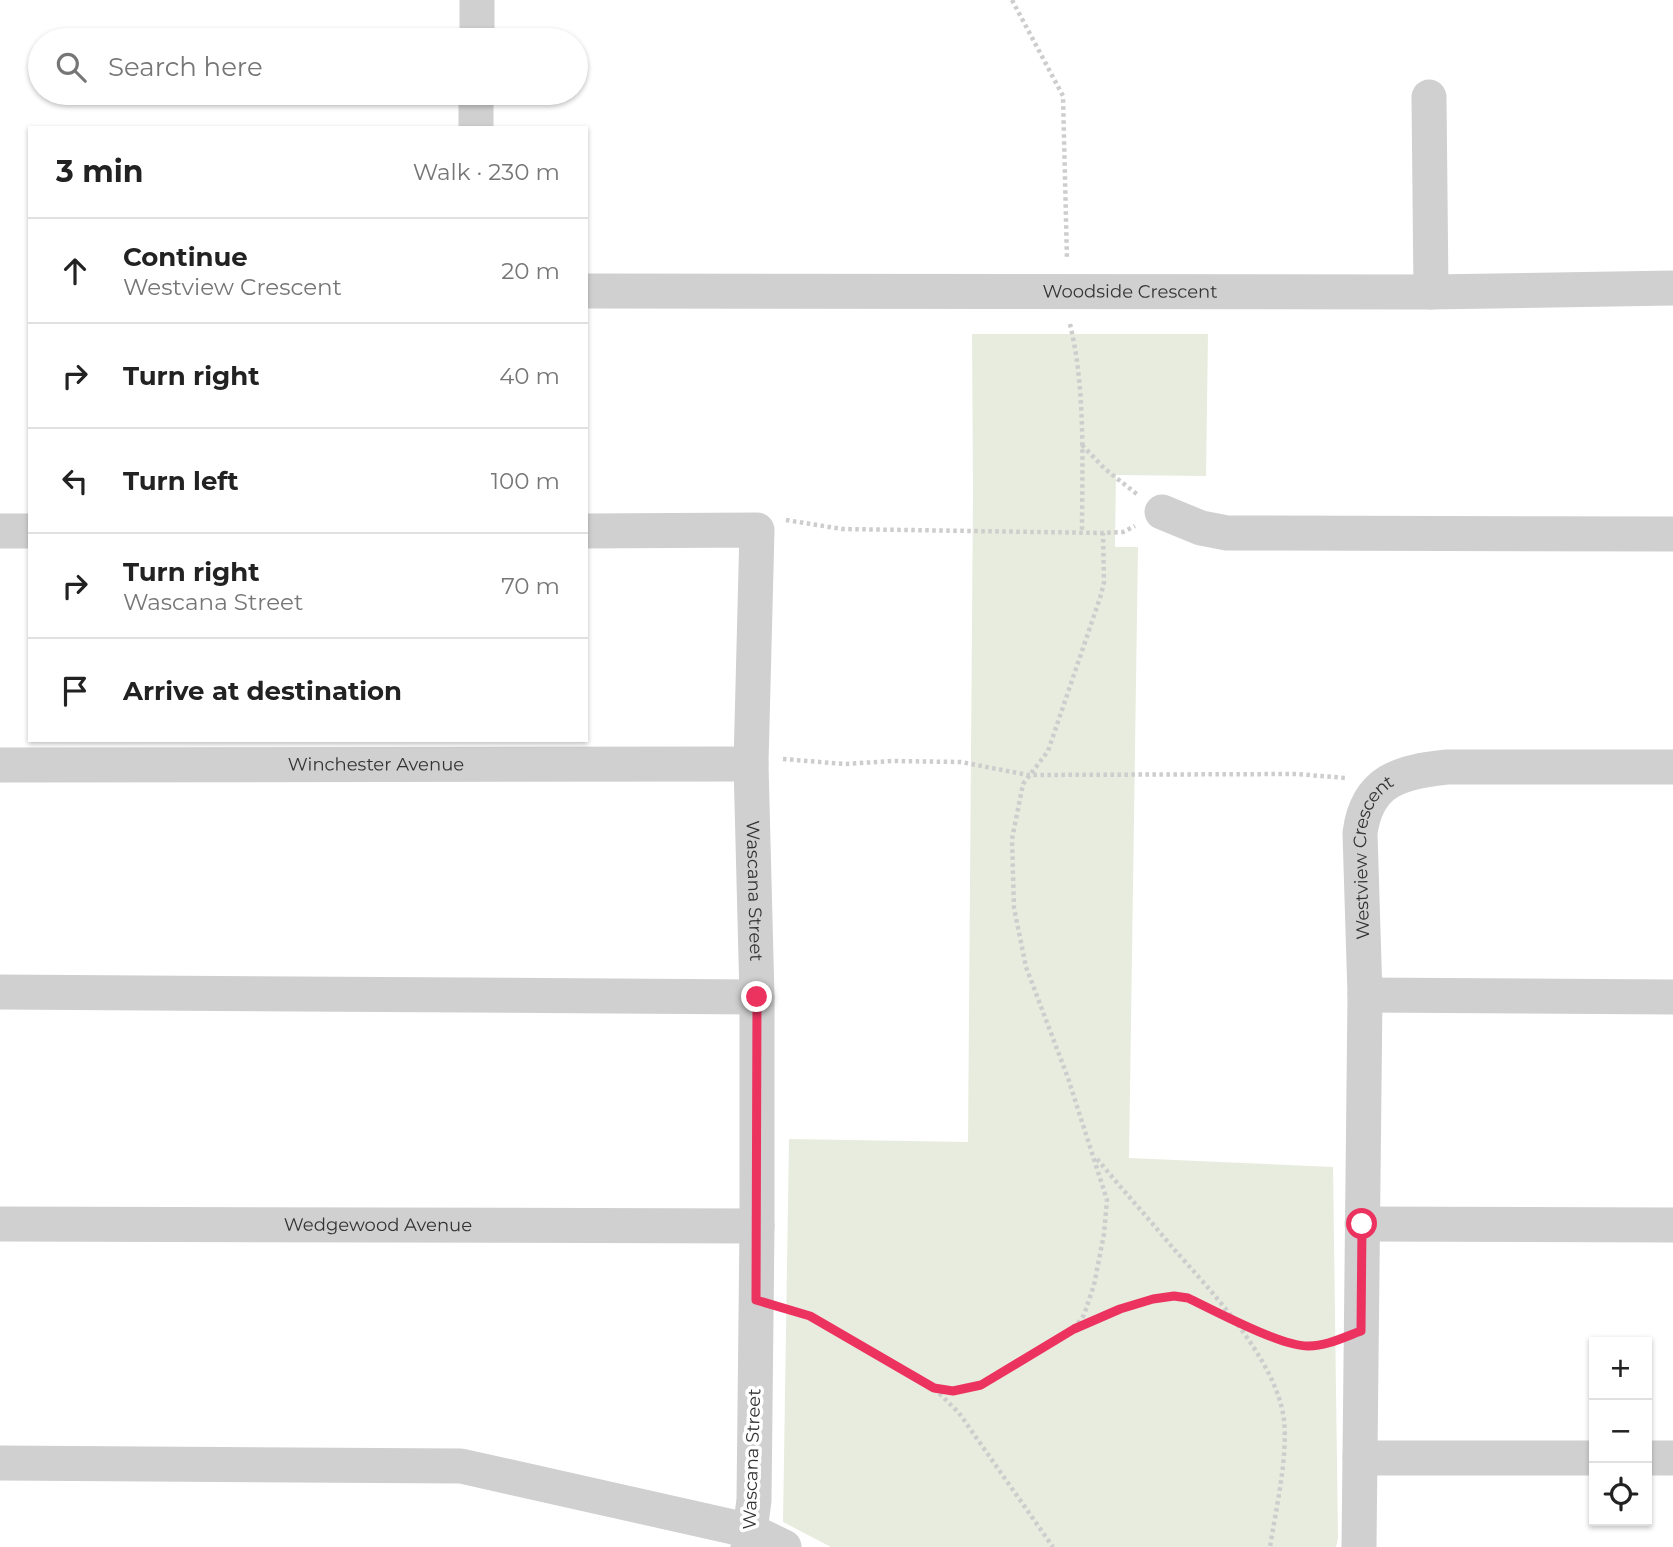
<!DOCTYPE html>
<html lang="en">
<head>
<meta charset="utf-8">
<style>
  body { margin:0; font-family:Montserrat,sans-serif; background:#f6f6f6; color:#222 }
  .controls { position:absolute; right:21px; bottom:21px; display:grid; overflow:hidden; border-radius:0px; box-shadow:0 2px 5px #0004 }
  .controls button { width:63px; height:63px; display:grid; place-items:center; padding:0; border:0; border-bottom:2px solid #e0e0e0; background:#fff; color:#222; font:35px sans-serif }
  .stop { position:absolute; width:21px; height:21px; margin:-16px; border:5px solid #ec3360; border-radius:50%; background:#fff }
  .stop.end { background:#ec3360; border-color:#fff; box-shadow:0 2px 7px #0008 }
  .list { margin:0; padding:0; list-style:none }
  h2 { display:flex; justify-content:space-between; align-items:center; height:91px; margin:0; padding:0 28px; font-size:30px }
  h2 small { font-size:23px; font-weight:400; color:#767676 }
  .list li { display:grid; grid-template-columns:46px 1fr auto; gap:21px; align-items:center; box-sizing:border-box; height:105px; padding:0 28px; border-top:2px solid #e0e0e0 }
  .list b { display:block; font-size:26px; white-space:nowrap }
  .list p { margin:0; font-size:23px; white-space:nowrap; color:#767676 }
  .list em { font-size:23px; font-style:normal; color:#767676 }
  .icon { flex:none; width:38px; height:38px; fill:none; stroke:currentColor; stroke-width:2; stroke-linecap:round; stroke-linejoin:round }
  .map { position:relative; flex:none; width:1673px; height:1547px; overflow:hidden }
  .search { position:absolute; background:#fff; box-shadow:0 2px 5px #0004; left:28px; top:28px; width:560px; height:77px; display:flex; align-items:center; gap:18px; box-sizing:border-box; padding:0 24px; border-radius:38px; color:#767676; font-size:26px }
  .panel { position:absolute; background:#fff; box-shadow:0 2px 5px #0004; left:28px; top:126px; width:560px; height:616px; border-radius:0px }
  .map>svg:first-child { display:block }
  .green { fill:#e8ecde }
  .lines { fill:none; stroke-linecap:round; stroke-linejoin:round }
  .path { stroke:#cdcdcd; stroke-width:4.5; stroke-dasharray:3.5 3.5; stroke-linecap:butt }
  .minor { stroke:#d0d0d0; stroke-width:35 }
  .route { stroke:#ec3360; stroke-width:9 }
  .labels { text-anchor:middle; stroke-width:7; stroke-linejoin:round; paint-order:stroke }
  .street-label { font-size:18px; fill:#333; stroke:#fff }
</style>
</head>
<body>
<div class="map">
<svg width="1673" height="1547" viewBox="0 0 1673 1547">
  <rect width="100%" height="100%" fill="#fff"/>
  <path class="green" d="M972,334H1208L1206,476L1116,475L1115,547H1138L1129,1158L1333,1167L1338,1538L1336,1547H831L783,1522L789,1139L968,1142L973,491Z"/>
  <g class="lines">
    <g class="path">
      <path d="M1012,0L1063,96L1067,260"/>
      <path d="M1070,324C1086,390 1082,465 1082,533"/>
      <path d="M1082,445L1105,469L1138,495"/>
      <path d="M786,520L842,529L1103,533L1123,532L1135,526"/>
      <path d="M783,759L844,764L893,761L961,762L1028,775L1296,774L1346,778"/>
      <path d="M1097,1159C1122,1189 1148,1218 1173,1248C1212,1292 1277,1361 1284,1420C1288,1457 1276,1509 1270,1547"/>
      <path d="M787,1309L810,1316L934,1388L959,1413L1053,1547"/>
      <path d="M1074,1329L1084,1315L1094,1285L1104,1234L1107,1200L1068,1078L1026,967L1014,908L1012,839L1023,784L1048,751L1100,598L1104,583L1103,533"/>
      <path d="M934,1388L953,1391L981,1385L1074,1329L1120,1309L1153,1299L1174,1295L1188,1299L1282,1341L1299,1346L1331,1342"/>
    </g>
    <g class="minor">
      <path d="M477,40V0"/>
      <path d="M1429,97L1431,292"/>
      <path d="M476,128V93"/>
      <path id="s1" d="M586,291L1431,292L1673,288"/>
      <path d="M1162,512L1201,528L1227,533L1673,534"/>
      <path d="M0,531H30"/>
      <path id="s2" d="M586,531L757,530L751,764L757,997V1226L754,1500L748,1547"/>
      <path id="s3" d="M0,765L751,764"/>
      <path d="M0,992L757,997"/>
      <path d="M1365,995L1673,997"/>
      <path id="s4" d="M0,1224L757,1226"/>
      <path d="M1362,1224L1673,1225"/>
      <path d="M1360,1458H1594"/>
      <path d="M1647,1458H1673"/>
      <path d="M0,1463L461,1466L751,1531L784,1547"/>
      <path id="s5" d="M1359,1547L1365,995L1360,833C1367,780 1400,772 1447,767H1673"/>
    </g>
  </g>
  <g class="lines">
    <path class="route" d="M757,997L756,1300L810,1316L934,1388L953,1391L981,1385L1074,1329L1120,1309L1153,1299L1174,1296L1188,1298C1215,1311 1282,1347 1309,1346C1327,1346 1344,1337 1361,1331L1362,1224"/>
  </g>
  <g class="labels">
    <g class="street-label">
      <text dy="6" stroke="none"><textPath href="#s1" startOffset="544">Woodside Crescent</textPath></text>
      <text dy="6" stroke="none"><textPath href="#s3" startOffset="376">Winchester Avenue</textPath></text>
      <text dy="6" stroke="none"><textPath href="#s5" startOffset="693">Westview Crescent</textPath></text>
      <text dy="6" stroke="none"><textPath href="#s2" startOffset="532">Wascana Street</textPath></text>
      <text dy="6" stroke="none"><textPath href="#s4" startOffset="378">Wedgewood Avenue</textPath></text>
      <text transform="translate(752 1459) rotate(-88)" y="6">Wascana Street</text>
    </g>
  </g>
</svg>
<div class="controls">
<button>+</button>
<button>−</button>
<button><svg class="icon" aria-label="locate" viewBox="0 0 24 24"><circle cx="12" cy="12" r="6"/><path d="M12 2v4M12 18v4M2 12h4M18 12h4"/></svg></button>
</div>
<div class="stop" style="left:1362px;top:1224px"></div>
<div class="stop end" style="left:757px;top:997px"></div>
<div class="search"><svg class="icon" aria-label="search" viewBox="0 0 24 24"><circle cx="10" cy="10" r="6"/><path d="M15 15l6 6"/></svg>Search here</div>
<section class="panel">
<h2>3 min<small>Walk · 230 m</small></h2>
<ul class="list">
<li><svg class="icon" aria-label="ahead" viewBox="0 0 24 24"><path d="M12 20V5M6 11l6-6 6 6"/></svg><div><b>Continue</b><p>Westview Crescent</p></div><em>20 m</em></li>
<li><svg class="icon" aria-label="right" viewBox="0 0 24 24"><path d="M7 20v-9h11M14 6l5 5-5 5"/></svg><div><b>Turn right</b></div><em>40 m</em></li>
<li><svg class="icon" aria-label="left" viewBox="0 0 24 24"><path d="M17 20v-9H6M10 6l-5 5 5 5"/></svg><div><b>Turn left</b></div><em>100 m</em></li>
<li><svg class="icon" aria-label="right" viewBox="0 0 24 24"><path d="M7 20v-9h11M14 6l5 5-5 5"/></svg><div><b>Turn right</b><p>Wascana Street</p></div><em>70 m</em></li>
<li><svg class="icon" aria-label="arrive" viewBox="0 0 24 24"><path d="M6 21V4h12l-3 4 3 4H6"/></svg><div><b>Arrive at destination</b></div></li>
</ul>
</section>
</div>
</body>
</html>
